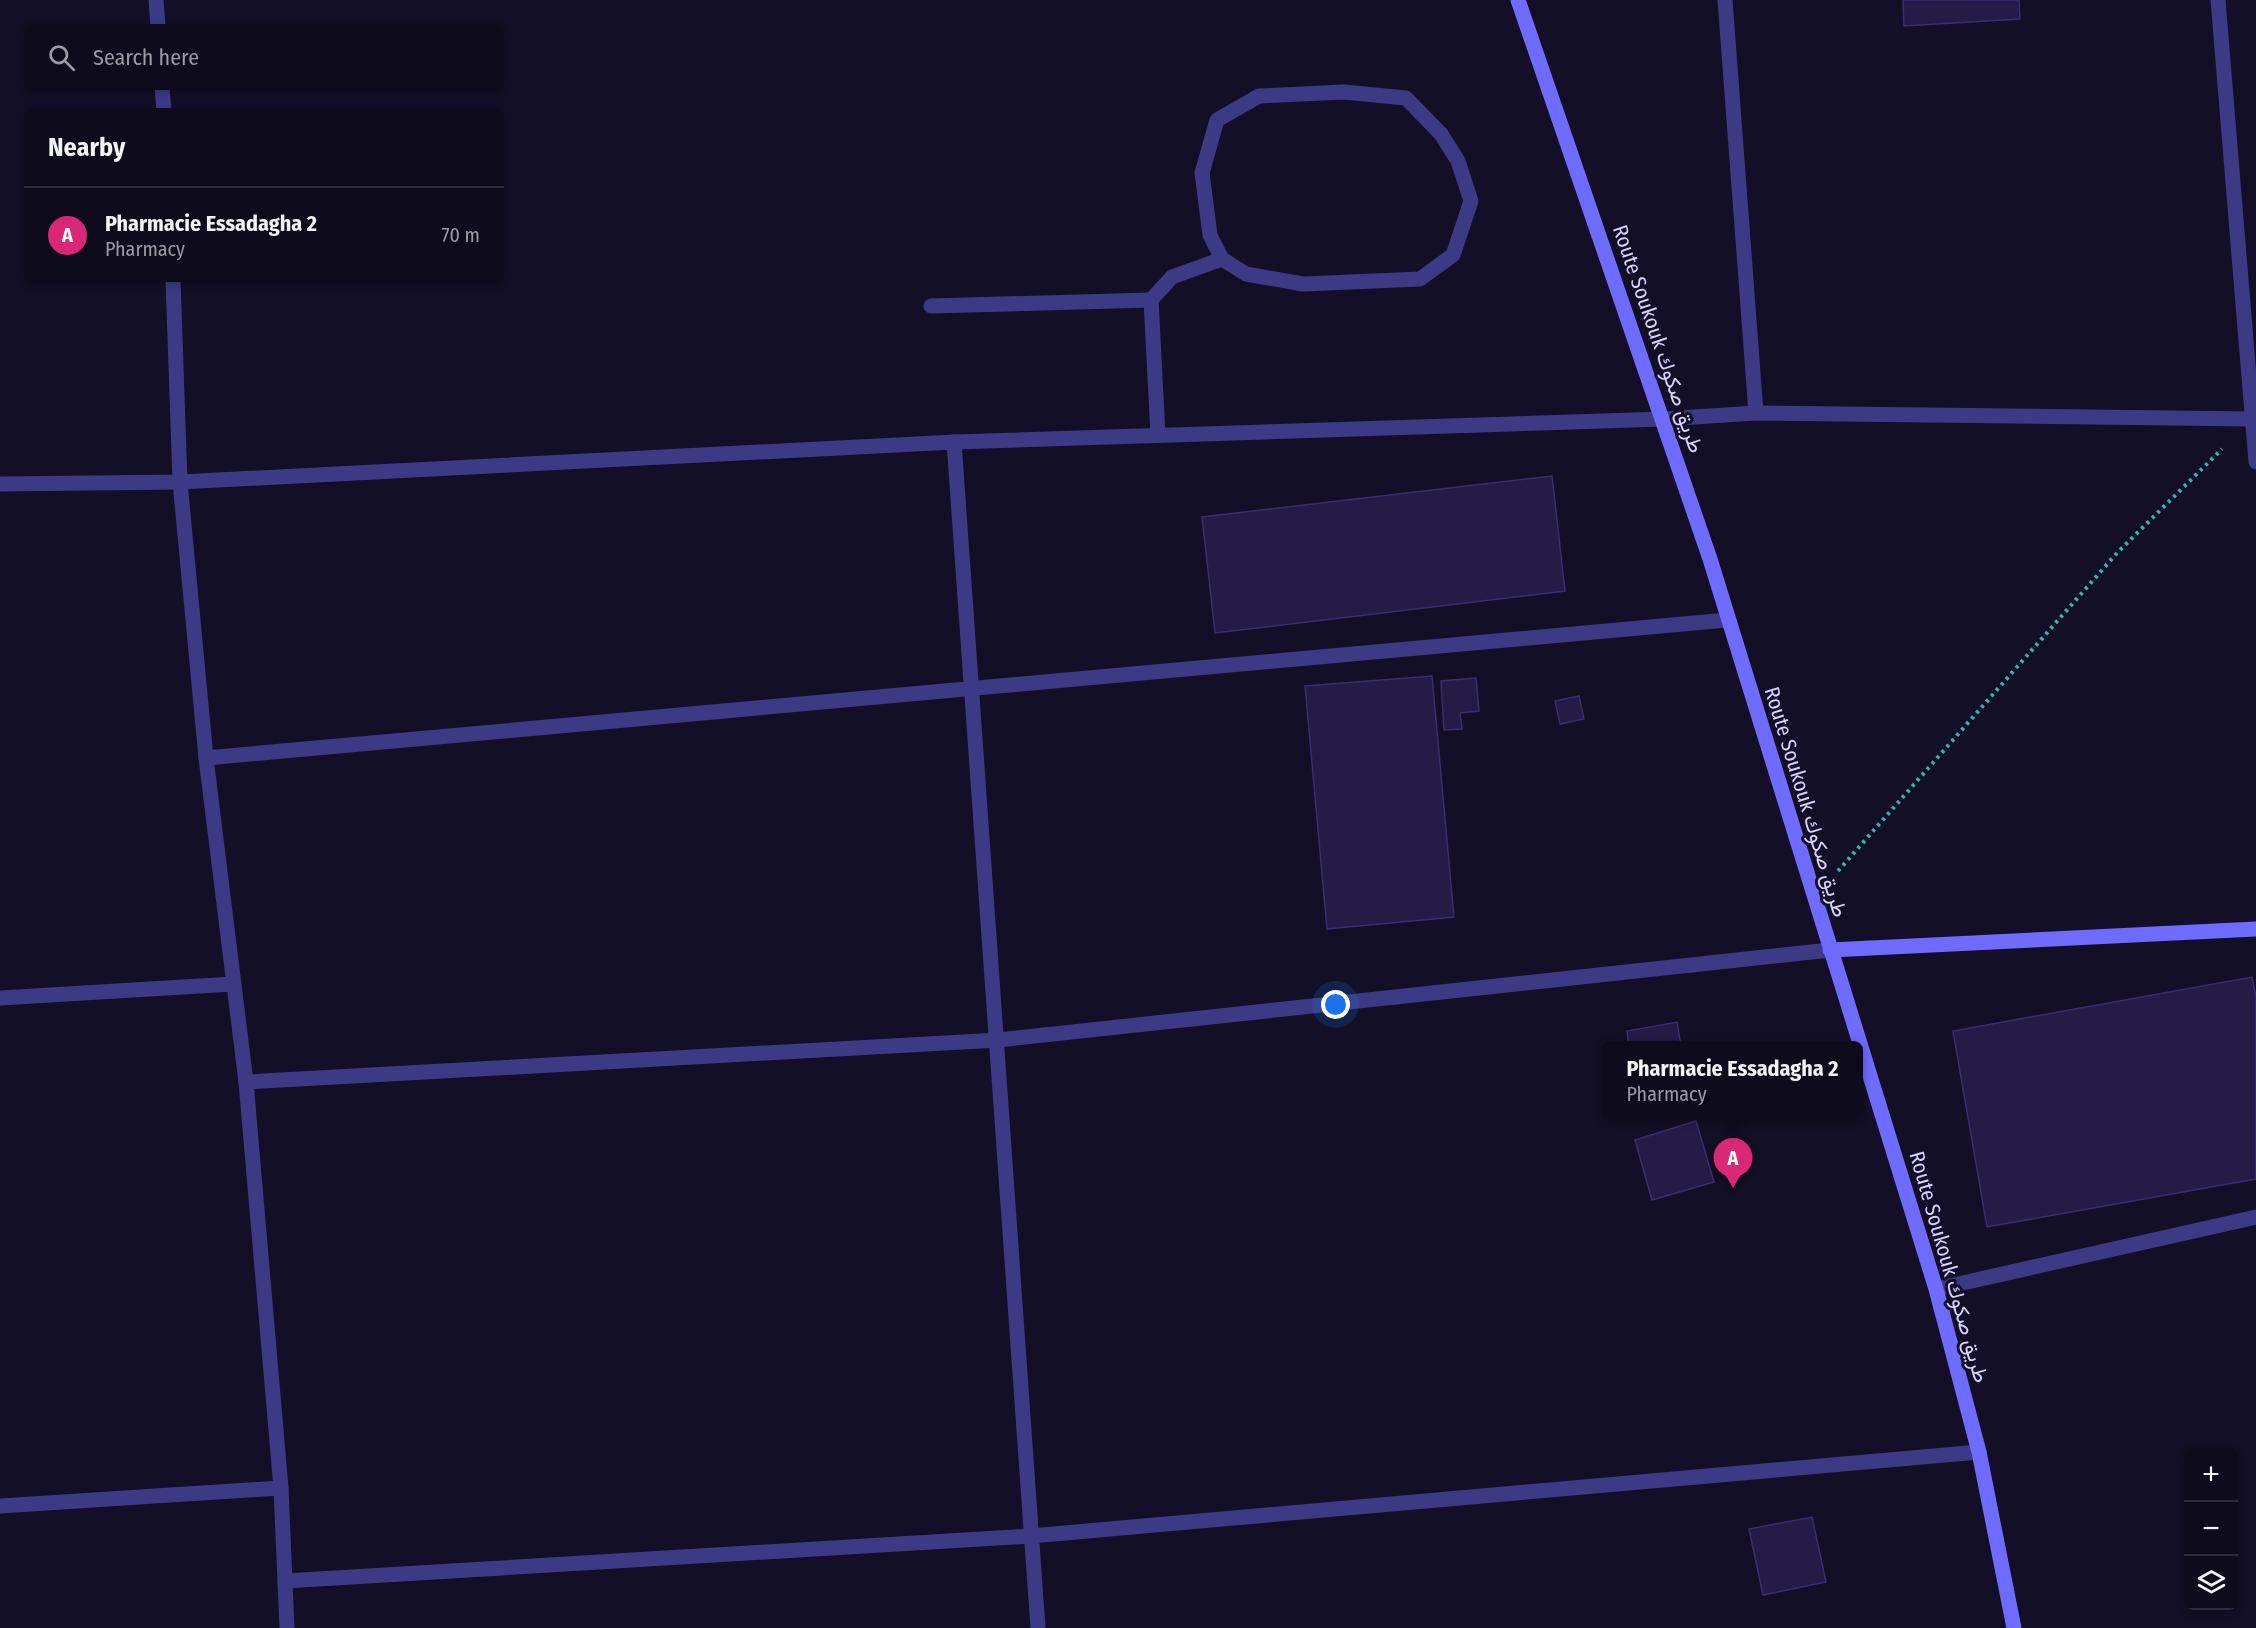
<!DOCTYPE html>
<html lang="en">
<head>
<meta charset="utf-8">
<style>
  body { margin:0; font-family:"Fira Sans Condensed",Vazirmatn,sans-serif; background:#171425; color:#f1f3f6 }
  .controls { position:absolute; right:18px; bottom:18px; display:grid; overflow:hidden; border-radius:9px; box-shadow:0 3px 9px #0003 }
  .controls button { width:54px; height:54px; display:grid; place-items:center; padding:0; border:0; border-bottom:2px solid #2e2b3b; background:#0e0b1c; color:#f1f3f6; font:30px sans-serif }
  .you { position:absolute; left:1336px; top:1005px; width:21px; height:21px; margin:-15px; border:4px solid #fff; border-radius:50%; background:#1a73e8; box-shadow:0 0 0 9px #1a73e833 }
  .badge { display:grid; place-items:center; width:39px; height:39px; border-radius:50%; background:#db2777; color:#fff; font-size:20px; font-weight:700 }
  .pin { position:absolute; translate:-50% -50px; filter:drop-shadow(0 2px 3px #0008) }
  .pin::after { content:''; position:absolute; top:32px; width:21px; height:18px; background:inherit; clip-path:polygon(0 0,100% 0,50% 100%) }
  .popup { position:absolute; left:1602px; top:1041px; width:261px; height:78px; box-sizing:border-box; display:grid; place-content:center; border-radius:9px; background:#0e0b1c; filter:drop-shadow(0 2px 4px #0005); font-size:20px; white-space:nowrap; color:#9b9ba3 }
  .popup b { font-size:22px; color:#f1f3f6 }
  .popup::after { content:''; position:absolute; left:50%; top:100%; margin-left:-12px; border:12px solid transparent; border-top-color:#0e0b1c }
  .list { margin:0; padding:0; list-style:none }
  h2 { display:flex; justify-content:space-between; align-items:center; height:78px; margin:0; padding:0 24px; font-size:26px }
  h2 small { font-size:20px; font-weight:400; color:#9b9ba3 }
  .list li { display:grid; grid-template-columns:39px 1fr auto; gap:18px; align-items:center; box-sizing:border-box; height:96px; padding:0 24px; border-top:2px solid #2e2b3b }
  .list b { display:block; font-size:22px; white-space:nowrap }
  .list p { margin:0; font-size:20px; white-space:nowrap; color:#9b9ba3 }
  .list em { font-size:20px; font-style:normal; color:#9b9ba3 }
  .icon { flex:none; width:33px; height:33px; fill:none; stroke:currentColor; stroke-width:2; stroke-linecap:round; stroke-linejoin:round }
  .map { position:relative; flex:none; width:2256px; height:1628px; overflow:hidden }
  .search { position:absolute; background:#0e0b1c; box-shadow:0 3px 9px #0003; left:24px; top:24px; width:480px; height:66px; display:flex; align-items:center; gap:15px; box-sizing:border-box; padding:0 21px; border-radius:9px; color:#9b9ba3; font-size:22px }
  .panel { position:absolute; background:#0e0b1c; box-shadow:0 3px 9px #0003; left:24px; top:108px; width:480px; height:174px; border-radius:9px }
  .map>svg:first-child { display:block }
  .building { fill:#241b47; stroke:#3b2d73; stroke-width:1.5 }
  .lines { fill:none; stroke-linecap:round; stroke-linejoin:round }
  .path { stroke:#2fb8b0; stroke-width:4; stroke-dasharray:3 4.5; stroke-linecap:butt }
  .lane { stroke:#3d3a85; stroke-width:15 }
  .street { stroke:#3d3a85; stroke-width:15 }
  .secondary { stroke:#6f6bff; stroke-width:15 }
  .labels { text-anchor:middle; stroke-width:6; stroke-linejoin:round; paint-order:stroke }
  .street-label { font-size:21px; fill:#d9d4ff; stroke:#130f26 }
</style>
</head>
<body>
<div class="map">
<svg width="2256" height="1628" viewBox="0 0 2256 1628">
  <rect width="100%" height="100%" fill="#130f26"/>
  <g class="building">
    <path d="M1903,0H2019L2020,19L1904,26Z"/>
    <path d="M1552,476L1565,591L1215,633L1202,517Z"/>
    <path d="M1432,676L1454,917L1327,929L1305,686Z"/>
    <path d="M1476,678L1479,711L1460,713L1462,729L1444,730L1441,681Z"/>
    <path d="M1579,696L1584,719L1560,724L1555,701Z"/>
    <path d="M2252,977L2256,997V1179L1987,1227L1953,1031Z"/>
    <path d="M1677,1022L1681,1046H1629L1627,1031Z"/>
    <path d="M1696,1121L1714,1182L1652,1200L1635,1140Z"/>
    <path d="M1812,1517L1826,1582L1763,1595L1749,1529Z"/>
  </g>
  <g class="lines">
    <path class="path" d="M1838,871L2117,553L2222,449"/>
    <g class="lane">
      <path d="M1344,92L1406,98L1441,134L1458,161L1471,201L1453,255L1420,279L1303,284L1246,274L1222,259L1210,235L1202,173L1217,120L1259,96Z"/>
      <path d="M931,306L1151,300"/>
      <path d="M1158,435L1151,300L1172,277L1222,259"/>
    </g>
    <g class="street">
      <path d="M156,0L158,27"/>
      <path d="M1725,0L1756,413"/>
      <path d="M2218,0L2256,462"/>
      <path d="M162,87L164,111"/>
      <path d="M173,279L180,482L206,758L246,1082L281,1488L287,1628"/>
      <path d="M954,442L1038,1628"/>
      <path d="M0,484L180,482L954,442L1664,419L1756,413L2252,419"/>
      <path d="M206,758L1727,620"/>
      <path d="M0,998L233,984"/>
      <path d="M246,1082L998,1040L1830,950"/>
      <path d="M1936,1289L2256,1217"/>
      <path d="M0,1506L281,1488"/>
      <path d="M285,1581L1031,1536L1979,1452"/>
    </g>
    <g class="secondary">
      <path d="M1518,0L1710,559L1936,1289L1979,1452L2014,1628"/>
      <path d="M1830,950L2256,929"/>
    </g>
  </g>
  <g class="labels">
    <g class="street-label">
      <text transform="translate(1658 339) rotate(71)" y="7">Route Soukouk طريق صكوك</text>
      <text transform="translate(1806 802) rotate(73)" y="7">Route Soukouk طريق صكوك</text>
      <text transform="translate(1949 1267) rotate(74)" y="7">Route Soukouk طريق صكوك</text>
    </g>
  </g>
</svg>
<div class="controls">
<button>+</button>
<button>−</button>
<button><svg class="icon" aria-label="layers" viewBox="0 0 24 24"><path d="M12 4l9 5-9 5-9-5zM3 14l9 5 9-5"/></svg></button>
</div>
<div class="you"></div>
<div class="pin badge" style="left:1733px;top:1188px">A</div>
<div class="popup"><b>Pharmacie Essadagha 2</b>Pharmacy</div>
<div class="search"><svg class="icon" aria-label="search" viewBox="0 0 24 24"><circle cx="10" cy="10" r="6"/><path d="M15 15l6 6"/></svg>Search here</div>
<section class="panel">
<h2>Nearby<small></small></h2>
<ul class="list">
<li><span class="badge">A</span><div><b>Pharmacie Essadagha 2</b><p>Pharmacy</p></div><em>70 m</em></li>
</ul>
</section>
</div>
</body>
</html>
